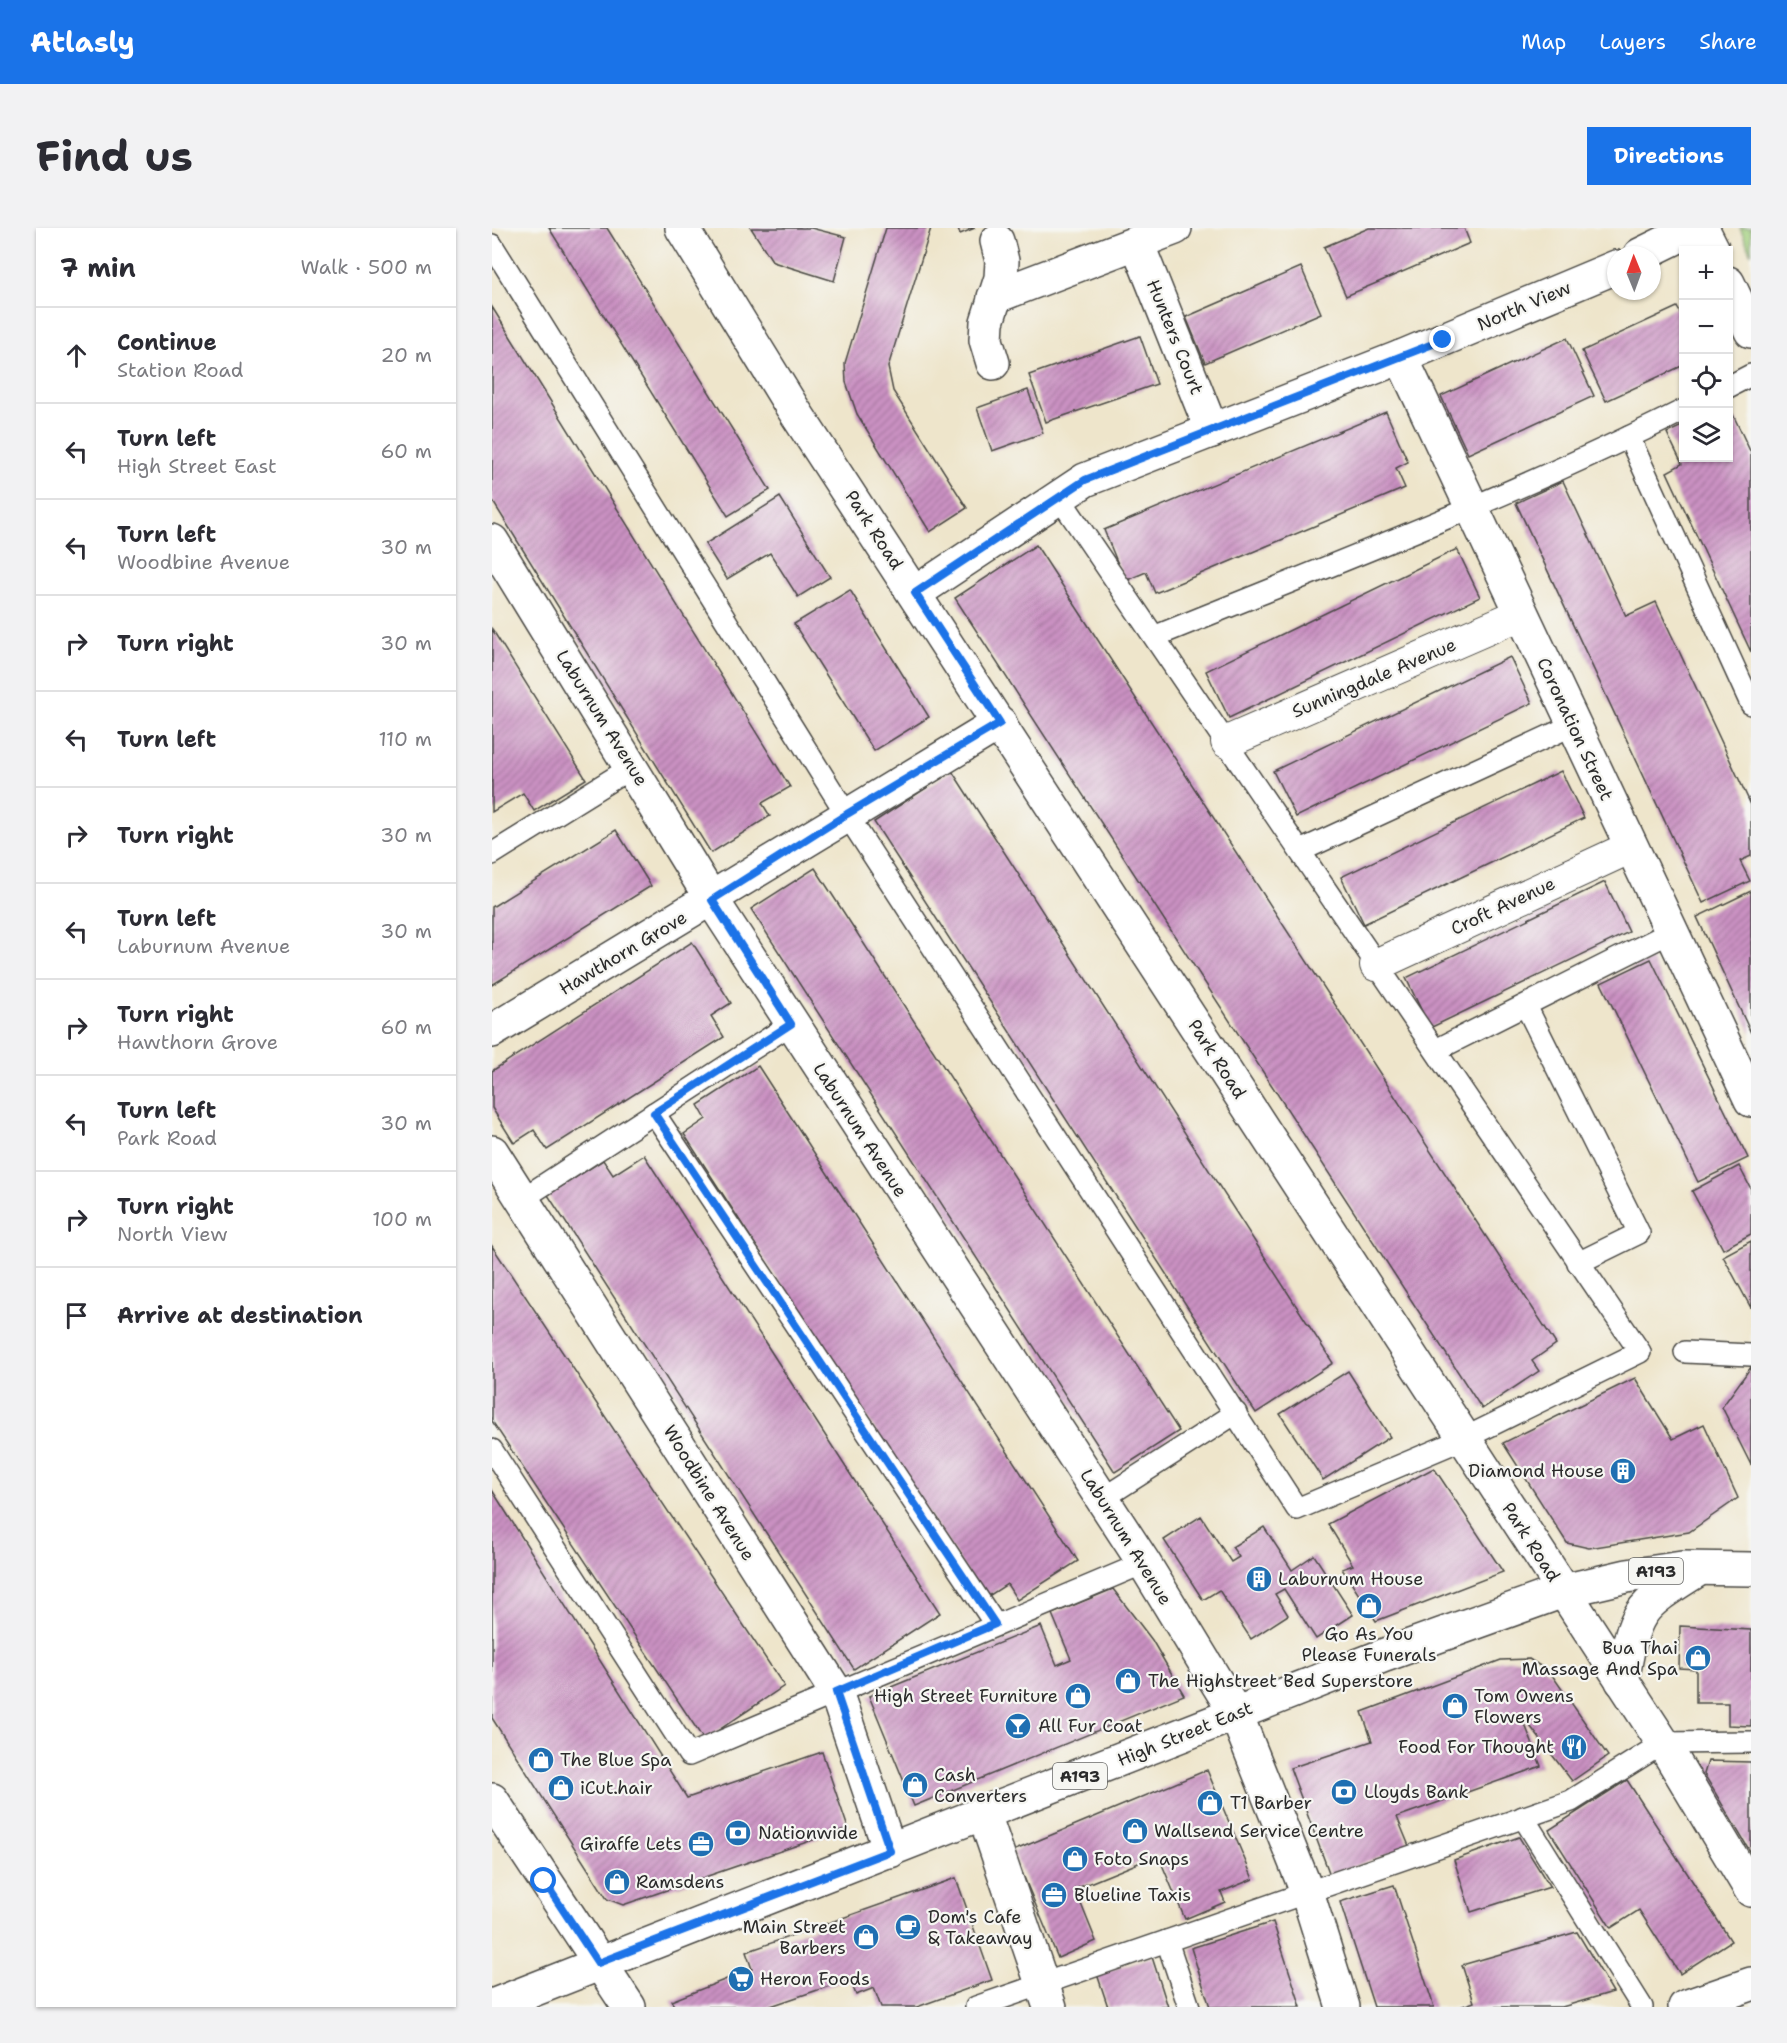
<!DOCTYPE html>
<html lang="en">
<head>
<meta charset="utf-8">
<style>
  body { margin:0; font-family:"Shantell Sans",sans-serif; background:#f2f2f3; color:#2b2b33 }
  .controls { position:absolute; right:18px; top:18px; display:grid; overflow:hidden; border-radius:0px; box-shadow:0 2px 4px #0004 }
  .controls button { width:54px; height:54px; display:grid; place-items:center; padding:0; border:0; border-bottom:2px solid #e1e1e2; background:#fff; color:#2b2b33; font:30px sans-serif }
  .compass { position:absolute; left:1115px; top:18px; width:54px; height:54px; border-radius:50%; background:#fff; box-shadow:0 2px 4px #0004; rotate:359deg }
  .stop { position:absolute; width:18px; height:18px; margin:-14px; border:4px solid #1a73e8; border-radius:50%; background:#fff }
  .stop.end { background:#1a73e8; border-color:#fff; box-shadow:0 2px 6px #0008 }
  .list { margin:0; padding:0; list-style:none }
  h2 { display:flex; justify-content:space-between; align-items:center; height:78px; margin:0; padding:0 24px; font-size:26px }
  h2 small { font-size:20px; font-weight:400; color:#7c7c81 }
  .list li { display:grid; grid-template-columns:39px 1fr auto; gap:18px; align-items:center; box-sizing:border-box; height:96px; padding:0 24px; border-top:2px solid #e1e1e2 }
  .list b { display:block; font-size:22px; white-space:nowrap }
  .list p { margin:0; font-size:20px; white-space:nowrap; color:#7c7c81 }
  .list em { font-size:20px; font-style:normal; color:#7c7c81 }
  .icon { flex:none; width:33px; height:33px; fill:none; stroke:currentColor; stroke-width:2; stroke-linecap:round; stroke-linejoin:round }
  .map { position:relative; flex:none; width:1259px; height:1779px; overflow:hidden; border-radius:0px }
  header { display:flex; align-items:center; gap:36px; box-sizing:border-box; height:84px; padding:0 30px; background:#1a73e8; color:#fff }
  header strong { font-size:28px }
  nav { display:flex; gap:33px; margin-inline-start:auto; font-size:21px }
  .intro { display:flex; align-items:center; justify-content:space-between; box-sizing:border-box; height:144px; padding:0 36px }
  h1 { margin:0; font-size:42px }
  .button { padding:15px 27px; border-radius:0px; background:#1a73e8; color:#fff; font-size:21px; font-weight:700 }
  main { display:flex; gap:36px; padding:0 36px }
  aside { flex:1; background:#fff; border-radius:0px; box-shadow:0 2px 4px #0004 }
  .map>svg:first-child { display:block }
  .garden { fill:#a1d07d; stroke:#667e54; stroke-width:1.5 }
  .building { fill:url(#building-hatch) }
  .lines { fill:none; stroke-linecap:round; stroke-linejoin:round }
  .service-casing { stroke:#484743; stroke-width:24 }
  .pedestrian-casing { stroke:#484743; stroke-width:34 }
  .minor-casing { stroke:#484743; stroke-width:36 }
  .tertiary-casing { stroke:#484743; stroke-width:36 }
  .primary-casing { stroke:#484743; stroke-width:36 }
  .service { stroke:#fff; stroke-width:21 }
  .pedestrian { stroke:#fff; stroke-width:32 }
  .minor { stroke:#fff; stroke-width:33 }
  .tertiary { stroke:#fff; stroke-width:33 }
  .primary { stroke:#fff; stroke-width:33 }
  .route { stroke:#1a73e8; stroke-width:8 }
  .labels { text-anchor:middle; stroke-width:4.5; stroke-linejoin:round; paint-order:stroke }
  .shield { fill:#f6f6f2; stroke:#686867; stroke-width:1.5 }
  .shield-label { font-size:16px; font-weight:bold; fill:#2b2b2b }
  .street-label { font-size:18px; fill:#2b2b2b; stroke:#f6f6f2 }
  .poi-label { font-size:18px; fill:#2b2b2b; stroke:#f6f6f2; text-anchor:start }
</style>
</head>
<body>
<header>
<strong>Atlasly</strong>
<nav><a>Map</a><a>Layers</a><a>Share</a></nav>
</header>
<div class="intro"><h1>Find us</h1><a class="button">Directions</a></div>
<main>
<aside>
<h2>7 min<small>Walk · 500 m</small></h2>
<ul class="list">
<li><svg class="icon" aria-label="ahead" viewBox="0 0 24 24"><path d="M12 20V5M6 11l6-6 6 6"/></svg><div><b>Continue</b><p>Station Road</p></div><em>20 m</em></li>
<li><svg class="icon" aria-label="left" viewBox="0 0 24 24"><path d="M17 20v-9H6M10 6l-5 5 5 5"/></svg><div><b>Turn left</b><p>High Street East</p></div><em>60 m</em></li>
<li><svg class="icon" aria-label="left" viewBox="0 0 24 24"><path d="M17 20v-9H6M10 6l-5 5 5 5"/></svg><div><b>Turn left</b><p>Woodbine Avenue</p></div><em>30 m</em></li>
<li><svg class="icon" aria-label="right" viewBox="0 0 24 24"><path d="M7 20v-9h11M14 6l5 5-5 5"/></svg><div><b>Turn right</b></div><em>30 m</em></li>
<li><svg class="icon" aria-label="left" viewBox="0 0 24 24"><path d="M17 20v-9H6M10 6l-5 5 5 5"/></svg><div><b>Turn left</b></div><em>110 m</em></li>
<li><svg class="icon" aria-label="right" viewBox="0 0 24 24"><path d="M7 20v-9h11M14 6l5 5-5 5"/></svg><div><b>Turn right</b></div><em>30 m</em></li>
<li><svg class="icon" aria-label="left" viewBox="0 0 24 24"><path d="M17 20v-9H6M10 6l-5 5 5 5"/></svg><div><b>Turn left</b><p>Laburnum Avenue</p></div><em>30 m</em></li>
<li><svg class="icon" aria-label="right" viewBox="0 0 24 24"><path d="M7 20v-9h11M14 6l5 5-5 5"/></svg><div><b>Turn right</b><p>Hawthorn Grove</p></div><em>60 m</em></li>
<li><svg class="icon" aria-label="left" viewBox="0 0 24 24"><path d="M17 20v-9H6M10 6l-5 5 5 5"/></svg><div><b>Turn left</b><p>Park Road</p></div><em>30 m</em></li>
<li><svg class="icon" aria-label="right" viewBox="0 0 24 24"><path d="M7 20v-9h11M14 6l5 5-5 5"/></svg><div><b>Turn right</b><p>North View</p></div><em>100 m</em></li>
<li><svg class="icon" aria-label="arrive" viewBox="0 0 24 24"><path d="M6 21V4h12l-3 4 3 4H6"/></svg><div><b>Arrive at destination</b></div></li>
</ul>
</aside>
<div class="map">
<svg width="1259" height="1779" viewBox="0 0 1259 1779">
  <defs>
    <pattern id="building-hatch" width="6" height="6" patternUnits="userSpaceOnUse" patternTransform="scale(1.5)"><rect width="6" height="6" fill="#ca91c2"/><path d="M-1 1l2-2M0 6l6-6M5 7l2-2" fill="none" stroke="#a4779e"/></pattern>
  </defs>
  <rect width="100%" height="100%" fill="#f6f6f2"/>
  <filter id="ink" filterUnits="userSpaceOnUse"><feTurbulence type="fractalNoise" baseFrequency=".0167" numOctaves="2"/><feDisplacementMap in="SourceGraphic" scale="12" xChannelSelector="R" yChannelSelector="G"/><feConvolveMatrix kernelMatrix="1 2 1 2 8 2 1 2 1" color-interpolation-filters="sRGB"/></filter>
  <filter id="wash" filterUnits="userSpaceOnUse"><feTurbulence type="fractalNoise" baseFrequency=".008" numOctaves="4" result="noise"/><feDisplacementMap in="SourceGraphic" scale="24" xChannelSelector="R" yChannelSelector="G"/><feGaussianBlur stdDeviation="1.35" result="paint"/><feColorMatrix in="noise" values="0 0 0 0 0 0 0 0 0 0 0 0 0 0 0 0 0 1.4 0 .05"/><feComposite in="paint" operator="in"/></filter>
  <g filter="url(#wash)">
    <rect width="100%" height="100%" fill="#eee5cb"/>
    <path class="garden" d="M1248,0H1259V26Z"/>
    <g id="blocks">
      <g class="building">
        <path d="M57,0H115L278,262L236,288Z"/>
        <path d="M259,0H319L354,9L342,53L281,34Z"/>
        <path d="M394,0H439L396,139L401,163L475,280L438,304L365,186L354,154L353,135Z"/>
        <path d="M466,0H483L468,6Z"/>
        <path d="M877,0H972L978,15L854,68L832,19Z"/>
        <path d="M809,39L829,85L713,135L694,89Z"/>
        <path d="M0,79L298,559L270,575L278,588L219,625L0,272Z"/>
        <path d="M1185,79L1192,92V137L1114,173L1090,123Z"/>
        <path d="M648,108L665,156L554,194L537,147Z"/>
        <path d="M1075,110L1102,168L976,226L949,168Z"/>
        <path d="M536,162L551,205L500,223L485,180Z"/>
        <path d="M1236,176L1259,225V424L1175,244L1190,236L1175,205L1192,197V230H1236Z"/>
        <path d="M894,184L916,234L904,240L913,260L663,365L654,344L633,353L612,302Z"/>
        <path d="M1071,253L1134,388L1164,374L1259,577V628L1248,633L1258,653L1211,675L1024,275Z"/>
        <path d="M288,269L338,349L306,369L278,325L235,351L213,316Z"/>
        <path d="M544,317L1064,1116L1040,1133L1047,1143L990,1181L463,370Z"/>
        <path d="M965,321L988,369L737,490L714,443Z"/>
        <path d="M358,362L437,489L382,523L302,396Z"/>
        <path d="M0,401L94,551L42,583L31,565L0,584Z"/>
        <path d="M1018,429L1040,475L804,589L781,543Z"/>
        <path d="M460,543L841,1135L764,1185L382,594Z"/>
        <path d="M1069,543L1092,590L872,696L849,649Z"/>
        <path d="M124,602L159,658L0,757V679Z"/>
        <path d="M323,640L687,1203L623,1244L259,681Z"/>
        <path d="M1113,654L1137,704L938,800L914,750Z"/>
        <path d="M1259,663V805L1205,689Z"/>
        <path d="M200,714L239,775L219,788L232,809L55,922L42,902L22,915L0,880V843Z"/>
        <path d="M1159,731L1256,930L1206,954L1109,755Z"/>
        <path d="M266,838L586,1333L525,1372L515,1356L492,1371L192,906L214,891L206,877Z"/>
        <path d="M152,927L448,1385L362,1441L56,967L111,932L121,947Z"/>
        <path d="M1247,938L1259,961V1006L1231,1021L1200,963Z"/>
        <path d="M1259,1013V1080L1231,1028Z"/>
        <path d="M0,1018L292,1458L212,1512L0,1193Z"/>
        <path d="M1259,1139V1237L1230,1179Z"/>
        <path d="M856,1143L898,1209L831,1252L788,1186Z"/>
        <path d="M1143,1150L1181,1211L1212,1196L1246,1270L1197,1304L1097,1320L1075,1315L1011,1215Z"/>
        <path d="M942,1240L1011,1344L884,1393L850,1341L861,1337L836,1296Z"/>
        <path d="M0,1262L195,1570L330,1524L356,1600L131,1677L115,1671L0,1490Z"/>
        <path d="M709,1288L739,1334L747,1329L740,1319L772,1299L800,1342L822,1327L861,1387L824,1411L792,1361L783,1366L796,1387L759,1411L727,1362L711,1372L672,1312Z"/>
        <path d="M621,1361L660,1412L692,1467L422,1578L377,1468L549,1398L565,1437L579,1431L560,1386Z"/>
        <path d="M1188,1398L1259,1402V1498L1236,1497V1475H1204V1441L1187,1440Z"/>
        <path d="M1037,1431L1058,1444L1116,1528L1080,1553L1029,1486L1049,1538L905,1589L917,1618L838,1647L798,1540L880,1513L870,1484L1009,1432Z"/>
        <path d="M1216,1533L1259,1534V1625L1212,1546Z"/>
        <path d="M715,1542L761,1651L729,1664L733,1674L693,1691L666,1627L583,1661L604,1713L566,1730L521,1623Z"/>
        <path d="M1135,1552L1239,1713L1188,1746L1147,1682L1119,1700L1057,1602Z"/>
        <path d="M1027,1609L1058,1659L979,1684L962,1632Z"/>
        <path d="M464,1650L500,1752L425,1779H389L382,1760L364,1767L358,1751L276,1779H183L179,1773L260,1741L254,1724Z"/>
        <path d="M902,1657L942,1779H882L848,1674Z"/>
        <path d="M781,1694L809,1779H718L699,1720Z"/>
        <path d="M1085,1704L1121,1764L1070,1779H968L982,1774L970,1737Z"/>
        <path d="M660,1729L676,1779H616L605,1746Z"/>
      </g>
    </g>
  </g>
  <g filter="url(#ink)">
    <use href="#blocks" fill-opacity="0" stroke="#484743" stroke-width="1.5"/>
    <g class="lines">
      <defs>
        <g id="service">
          <path d="M0,17L355,587L805,1281L971,1211L1148,1124L567,269"/>
          <path d="M1236,159L1259,147"/>
          <path d="M1137,209L1259,476"/>
          <path d="M664,408C841,336 1021,268 1192,182"/>
          <path d="M808,623L1081,497"/>
          <path d="M0,626L140,539"/>
          <path d="M1034,778L1147,1005L1086,1035"/>
          <path d="M944,822L1179,704"/>
          <path d="M162,885L503,1396"/>
          <path d="M30,971L299,796"/>
          <path d="M1193,1124L1259,1127"/>
          <path d="M0,1222L197,1527L652,1335"/>
          <path d="M610,1271L744,1185"/>
          <path d="M1031,1589L1150,1779"/>
          <path d="M675,1713L697,1779"/>
          <path d="M484,1779L1079,1573L1171,1515L1259,1514"/>
        </g>
        <g id="pedestrian">
          <path d="M735,514L1029,386"/>
          <path d="M884,737L1139,619"/>
        </g>
        <g id="minor">
          <path d="M1210,0L1221,22"/>
          <path d="M645,15L720,203"/>
          <path d="M1148,27L1203,0"/>
          <path d="M1236,55L1259,103"/>
          <path d="M502,69L683,0"/>
          <path d="M909,129L1259,872"/>
          <path d="M501,135L494,112L495,94L509,50L510,33L505,13"/>
          <path d="M0,313L220,672L652,1335L744,1486L815,1664L851,1779"/>
          <path d="M423,365L593,252L909,129L1124,39"/>
          <path d="M0,803L508,495"/>
          <path d="M0,924L344,1464L398,1623"/>
          <path d="M492,1586L558,1779"/>
          <path d="M1193,1779L1259,1756"/>
        </g>
        <path id="tertiary" d="M190,0L300,179L1171,1515L1259,1662"/>
        <g id="primary">
          <path d="M1130,1453C1143,1383 1143,1381 1204,1343"/>
          <path d="M0,1572L137,1779"/>
          <path d="M0,1778L893,1427L1071,1363L1135,1348L1190,1340L1259,1341"/>
        </g>
      </defs>
      <use href="#service" class="service-casing"/>
      <use href="#pedestrian" class="pedestrian-casing"/>
      <use href="#minor" class="minor-casing"/>
      <use href="#tertiary" class="tertiary-casing"/>
      <use href="#primary" class="primary-casing"/>
      <use href="#service" class="service"/>
      <use href="#pedestrian" class="pedestrian"/>
      <use href="#minor" class="minor"/>
      <use href="#tertiary" class="tertiary"/>
      <use href="#primary" class="primary"/>
    </g>
  </g>
  <g class="lines" filter="url(#ink)">
    <path class="route" d="M52,1653L106,1735L398,1623L344,1464L503,1396L162,885L299,796L220,672L355,586L508,495L423,365L593,252L951,112"/>
  </g>
  <defs>
    <symbol id="building-disc" viewBox="-11 -11 22 22"><circle r="9.5" fill="#1f6fb2" stroke="#f6f6f2"/><path d="M-4-6H4V6H1V3H-1V6H-4ZM-2.5-4.3h1.7v1.8h-1.7ZM.8-4.3h1.7v1.8H.8ZM-2.5-1h1.7V.8h-1.7ZM.8-1h1.7V.8H.8Z" fill="#fff"/></symbol>
    <symbol id="shop-disc" viewBox="-11 -11 22 22"><circle r="9.5" fill="#1f6fb2" stroke="#f6f6f2"/><path d="M-5-2.5h2.3a2.7 3.5 0 0 1 5.4 0H5L5.5 6h-11ZM-1.5-2.5h3a1.5 2.3 0 0 0-3 0Z" fill="#fff"/></symbol>
    <symbol id="bar-disc" viewBox="-11 -11 22 22"><circle r="9.5" fill="#1f6fb2" stroke="#f6f6f2"/><path d="M-6-5H6L.8 .8V4.5H3.5V6h-7V4.5H-.8V.8Z" fill="#fff"/></symbol>
    <symbol id="restaurant-disc" viewBox="-11 -11 22 22"><circle r="9.5" fill="#1f6fb2" stroke="#f6f6f2"/><path d="M-5-6h1v4h1v-4h1v4h1v-4h1v5L-1.5 .5V6h-2V.5L-5-1ZM5-6V6H3V1.5H1.5Q1.5-4 5-6Z" fill="#fff"/></symbol>
    <symbol id="bank-disc" viewBox="-11 -11 22 22"><circle r="9.5" fill="#1f6fb2" stroke="#f6f6f2"/><path d="M-6-4H6V4H-6ZM0-2.3a2.3 2.3 0 1 0 0 4.6a2.3 2.3 0 1 0 0-4.6Z" fill="#fff"/></symbol>
    <symbol id="office-disc" viewBox="-11 -11 22 22"><circle r="9.5" fill="#1f6fb2" stroke="#f6f6f2"/><path d="M-6-3h4V-5.5h4V-3h4V5H-6ZM-1-4.5V-3h2v-1.5ZM-6 0V1H6V0Z" fill="#fff"/></symbol>
    <symbol id="cafe-disc" viewBox="-11 -11 22 22"><circle r="9.5" fill="#1f6fb2" stroke="#f6f6f2"/><path d="M-5.5-4.5H6V0H3Q3 3.5 0 3.5H-2.5Q-5.5 3.5-5.5 0ZM3-3.2v2h1.7v-2ZM-6 4.5H4V6H-6Z" fill="#fff"/></symbol>
    <symbol id="supermarket-disc" viewBox="-11 -11 22 22"><circle r="9.5" fill="#1f6fb2" stroke="#f6f6f2"/><path d="M-6-5.5h2.5l.6 2H6L4.5 2H-2.5L-4.4-4H-6ZM-1.5 3.2a1.3 1.3 0 1 0 .1 0ZM3 3.2a1.3 1.3 0 1 0 .1 0Z" fill="#fff"/></symbol>
  </defs>
  <g fill-rule="evenodd">
    <use href="#building-disc" x="1116" y="1228" width="30" height="30"/>
    <use href="#building-disc" x="752" y="1336" width="30" height="30"/>
    <use href="#shop-disc" x="862" y="1363" width="30" height="30"/>
    <use href="#shop-disc" x="1191" y="1415" width="30" height="30"/>
    <use href="#shop-disc" x="621" y="1438" width="30" height="30"/>
    <use href="#shop-disc" x="571" y="1453" width="30" height="30"/>
    <use href="#shop-disc" x="948" y="1463" width="30" height="30"/>
    <use href="#bar-disc" x="511" y="1483" width="30" height="30"/>
    <use href="#restaurant-disc" x="1067" y="1504" width="30" height="30"/>
    <use href="#shop-disc" x="34" y="1517" width="30" height="30"/>
    <use href="#shop-disc" x="408" y="1542" width="30" height="30"/>
    <use href="#shop-disc" x="54" y="1545" width="30" height="30"/>
    <use href="#bank-disc" x="837" y="1549" width="30" height="30"/>
    <use href="#shop-disc" x="703" y="1560" width="30" height="30"/>
    <use href="#shop-disc" x="628" y="1588" width="30" height="30"/>
    <use href="#bank-disc" x="231" y="1590" width="30" height="30"/>
    <use href="#office-disc" x="194" y="1601" width="30" height="30"/>
    <use href="#shop-disc" x="568" y="1616" width="30" height="30"/>
    <use href="#shop-disc" x="110" y="1639" width="30" height="30"/>
    <use href="#office-disc" x="547" y="1652" width="30" height="30"/>
    <use href="#cafe-disc" x="401" y="1684" width="30" height="30"/>
    <use href="#shop-disc" x="359" y="1694" width="30" height="30"/>
    <use href="#supermarket-disc" x="234" y="1736" width="30" height="30"/>
  </g>
  <g class="labels">
    <g class="shield">
      <rect x="1137" y="1330" width="54" height="26" rx="4.5"/>
      <rect x="561" y="1535" width="54" height="26" rx="4.5"/>
    </g>
    <g class="shield-label">
      <text x="1164" y="1349">A193</text>
      <text x="588" y="1554">A193</text>
    </g>
    <g class="street-label">
      <text transform="translate(1032 78) rotate(-23)" y="6">North View</text>
      <text transform="translate(683 109) rotate(68)" y="6">Hunters Court</text>
      <text transform="translate(382 302) rotate(57)" y="6">Park Road</text>
      <text transform="translate(882 450) rotate(-23)" y="6">Sunningdale Avenue</text>
      <text transform="translate(110 490) rotate(58)" y="6">Laburnum Avenue</text>
      <text transform="translate(1083 501) rotate(65)" y="6">Coronation Street</text>
      <text transform="translate(1011 678) rotate(-25)" y="6">Croft Avenue</text>
      <text transform="translate(131 725) rotate(-31)" y="6">Hawthorn Grove</text>
      <text transform="translate(725 831) rotate(57)" y="6">Park Road</text>
      <text transform="translate(368 902) rotate(57)" y="6">Laburnum Avenue</text>
      <text transform="translate(217 1265) rotate(58)" y="6">Woodbine Avenue</text>
      <text transform="translate(634 1309) rotate(58)" y="6">Laburnum Avenue</text>
      <text transform="translate(1039 1314) rotate(57)" y="6">Park Road</text>
      <text transform="translate(693 1506) rotate(-22)" y="6">High Street East</text>
    </g>
    <g class="poi-label">
      <text x="1112" y="1249" text-anchor="end">Diamond House</text>
      <text x="786" y="1357">Laburnum House</text>
      <text x="877" y="1412" text-anchor="middle">Go As You<tspan x="877" dy="21">Please Funerals</tspan></text>
      <text x="1186" y="1426" text-anchor="end">Bua Thai<tspan x="1186" dy="21">Massage And Spa</tspan></text>
      <text x="656" y="1459">The Highstreet Bed Superstore</text>
      <text x="566" y="1474" text-anchor="end">High Street Furniture</text>
      <text x="982" y="1474">Tom Owens<tspan x="982" dy="21">Flowers</tspan></text>
      <text x="546" y="1504">All Fur Coat</text>
      <text x="1062" y="1525" text-anchor="end">Food For Thought</text>
      <text x="68" y="1538">The Blue Spa</text>
      <text x="442" y="1553">Cash<tspan x="442" dy="21">Converters</tspan></text>
      <text x="88" y="1566">iCut.hair</text>
      <text x="872" y="1570">Lloyds Bank</text>
      <text x="738" y="1581">T1 Barber</text>
      <text x="662" y="1609">Wallsend Service Centre</text>
      <text x="266" y="1611">Nationwide</text>
      <text x="190" y="1622" text-anchor="end">Giraffe Lets</text>
      <text x="602" y="1637">Foto Snaps</text>
      <text x="144" y="1660">Ramsdens</text>
      <text x="582" y="1673">Blueline Taxis</text>
      <text x="436" y="1695">Dom's Cafe<tspan x="436" dy="21">&amp; Takeaway</tspan></text>
      <text x="354" y="1705" text-anchor="end">Main Street<tspan x="354" dy="21">Barbers</tspan></text>
      <text x="268" y="1757">Heron Foods</text>
    </g>
  </g>
</svg>
<div class="controls">
<button>+</button>
<button>−</button>
<button><svg class="icon" aria-label="locate" viewBox="0 0 24 24"><circle cx="12" cy="12" r="6"/><path d="M12 2v4M12 18v4M2 12h4M18 12h4"/></svg></button>
<button><svg class="icon" aria-label="layers" viewBox="0 0 24 24"><path d="M12 4l9 5-9 5-9-5zM3 14l9 5 9-5"/></svg></button>
</div>
<svg class="compass" viewBox="-18 -18 36 36"><path d="M0-13l5 13h-10z" fill="#e53935"/><path d="M0 13l5-13h-10z" fill="#7c7c81"/></svg>
<div class="stop" style="left:52px;top:1653px"></div>
<div class="stop end" style="left:951px;top:112px"></div>
</div>
</main>
</body>
</html>
